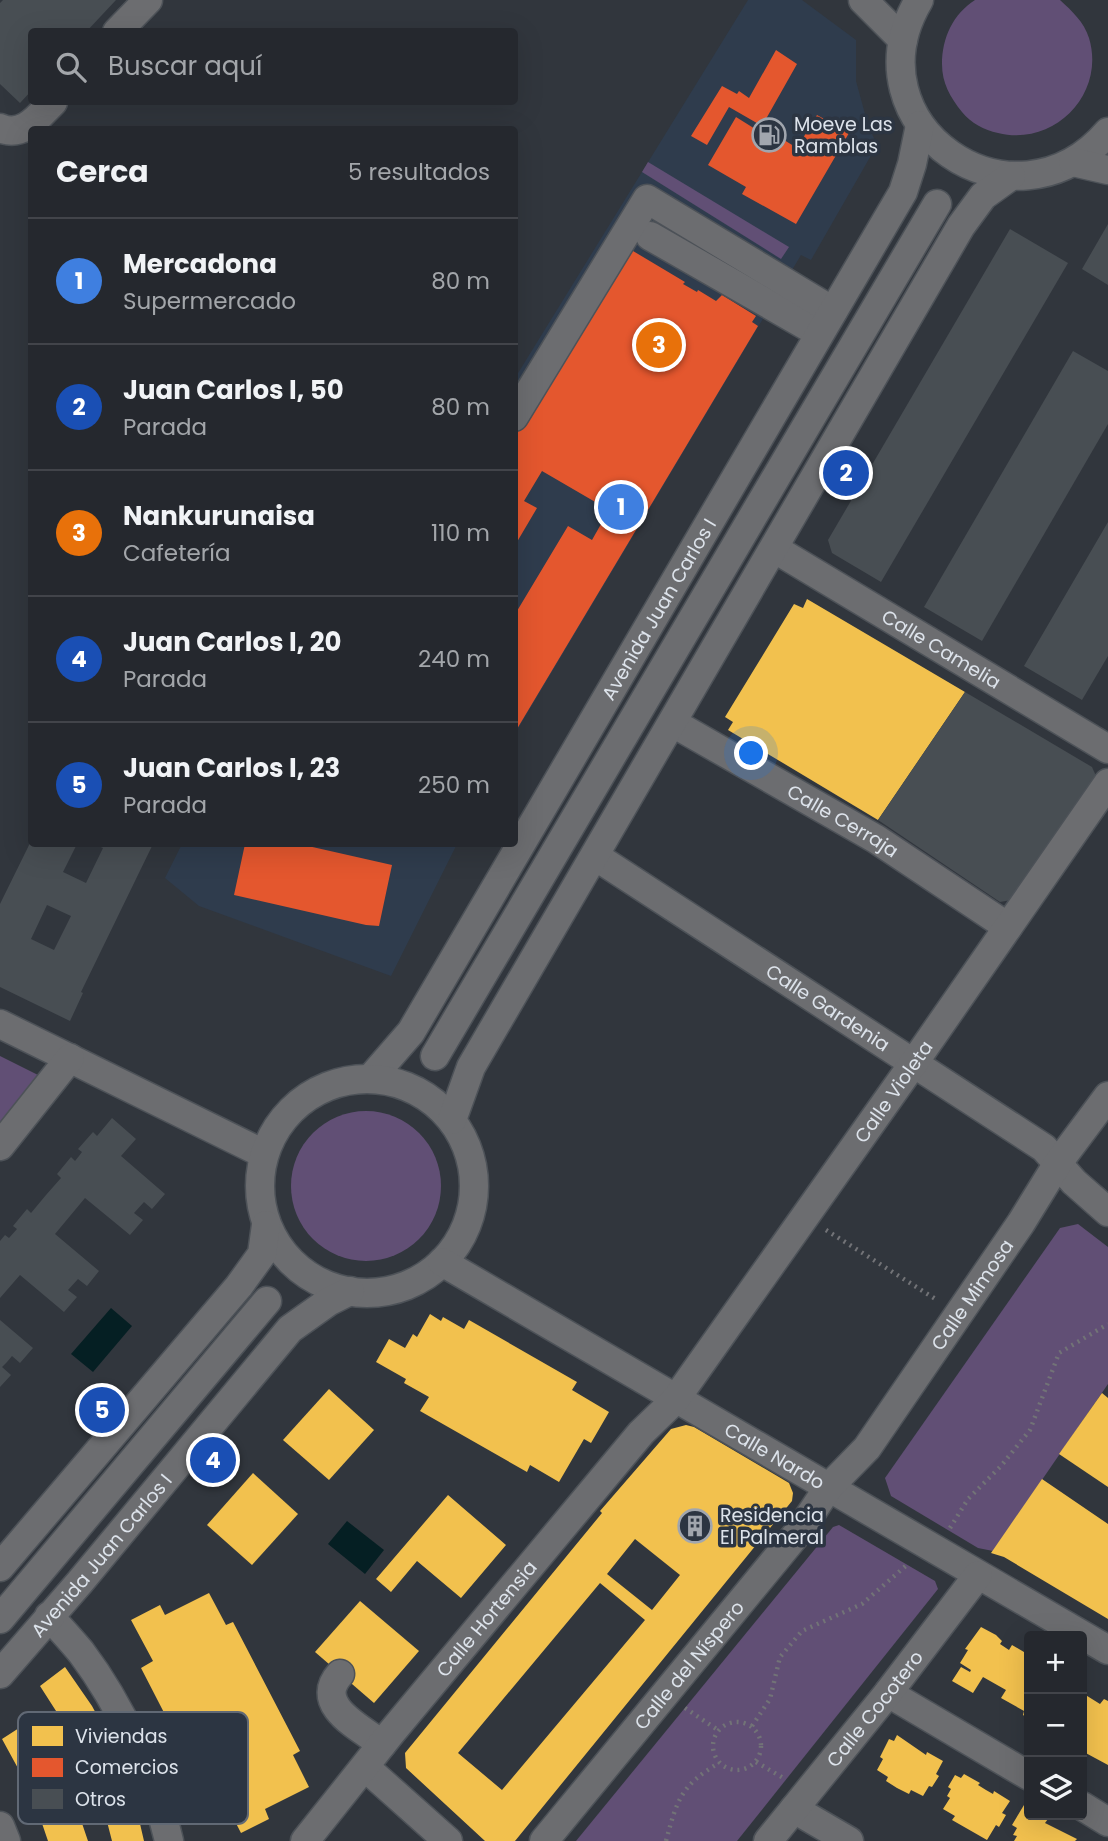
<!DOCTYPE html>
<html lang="es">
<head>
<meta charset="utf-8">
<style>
  body { margin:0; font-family:Poppins,sans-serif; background:#31343a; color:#f1f3f6 }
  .controls { position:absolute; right:21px; bottom:21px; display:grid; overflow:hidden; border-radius:7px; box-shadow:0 7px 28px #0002 }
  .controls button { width:63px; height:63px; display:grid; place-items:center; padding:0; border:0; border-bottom:2px solid #42444a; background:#25282e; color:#f1f3f6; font:35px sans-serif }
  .you { position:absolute; left:752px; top:754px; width:24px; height:24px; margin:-18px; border:5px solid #fff; border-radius:50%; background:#1a73e8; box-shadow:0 0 0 10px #1a73e833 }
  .badge { display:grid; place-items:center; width:46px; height:46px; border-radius:50%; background:#bca0f2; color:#fff; font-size:23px; font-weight:700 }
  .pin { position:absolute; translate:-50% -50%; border:4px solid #fff; box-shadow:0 2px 7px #0006 }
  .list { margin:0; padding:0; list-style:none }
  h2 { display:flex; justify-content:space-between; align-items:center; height:91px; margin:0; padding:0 28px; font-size:30px }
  h2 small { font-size:23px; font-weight:400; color:#a3a6aa }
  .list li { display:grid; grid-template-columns:46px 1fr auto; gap:21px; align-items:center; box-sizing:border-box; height:126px; padding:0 28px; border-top:2px solid #42444a }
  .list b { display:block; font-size:26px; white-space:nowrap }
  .list p { margin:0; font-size:23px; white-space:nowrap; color:#a3a6aa }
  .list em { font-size:23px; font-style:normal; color:#a3a6aa }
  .icon { flex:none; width:38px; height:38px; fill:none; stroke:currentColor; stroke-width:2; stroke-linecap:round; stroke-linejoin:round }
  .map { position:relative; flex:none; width:1108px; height:1841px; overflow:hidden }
  .search { position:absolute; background:#25282e; box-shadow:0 7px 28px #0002; left:28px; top:28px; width:490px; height:77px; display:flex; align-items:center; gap:18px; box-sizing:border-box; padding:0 24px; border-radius:7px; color:#a3a6aa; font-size:26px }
  .panel { position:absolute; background:#25282e; box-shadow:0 7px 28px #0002; left:28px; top:126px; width:490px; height:721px; border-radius:7px }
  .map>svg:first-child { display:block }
  .built { fill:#2f3c4d }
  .green { fill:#614f75 }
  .water { fill:#051f23 }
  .homes { fill:#f2c14e; fill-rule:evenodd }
  .shops { fill:#e4572e }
  .building { fill:#484e53; fill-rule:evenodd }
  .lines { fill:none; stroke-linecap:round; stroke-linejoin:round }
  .minor-casing { stroke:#4d5258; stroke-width:31 }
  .path { stroke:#727377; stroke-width:4.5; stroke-dasharray:2 5; stroke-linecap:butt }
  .minor { stroke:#6c6d70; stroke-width:28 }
  .labels { text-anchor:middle; stroke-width:7; stroke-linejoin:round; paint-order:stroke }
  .poi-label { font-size:19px; fill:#dde3eb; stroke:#2c3542; text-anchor:start }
  .street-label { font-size:19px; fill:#dde3eb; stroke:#2c3542 }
  .key { fill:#2c3542; stroke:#616975; stroke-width:2 }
  .key-label { font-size:19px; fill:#dde3eb }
</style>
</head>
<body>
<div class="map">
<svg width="1108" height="1841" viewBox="0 0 1108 1841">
  <rect width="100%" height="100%" fill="#31363d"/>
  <g class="built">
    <path d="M748,0H802L856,40V81L868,125L877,145L811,260L801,255L515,734V378Z"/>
    <path d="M182,844H457L391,976L199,906L165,878Z"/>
  </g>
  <g class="green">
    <path d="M975,0H1060C1072,11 1084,22 1089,38C1106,94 1054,147 998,133C984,130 971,123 962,112C950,97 942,83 942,64C942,38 953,14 975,0Z"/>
    <path d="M648,162L789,247L781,259L642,172Z"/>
    <path d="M0,1056L38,1075L0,1123Z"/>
    <circle cx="366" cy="1186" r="75"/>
    <path d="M1078,1224L1108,1247V1384L993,1551L978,1548L891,1496L885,1478L1060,1228Z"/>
    <path d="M839,1525L935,1581L938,1589L737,1841H576L833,1527Z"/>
  </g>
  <g class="water">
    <path d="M111,1308L132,1326L93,1372L71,1354Z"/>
    <path d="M347,1521L384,1550L365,1574L328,1544Z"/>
  </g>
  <g class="homes">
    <path d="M807,599L965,692L878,820L728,730L733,722L725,717L794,604L803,608Z"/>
    <path d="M430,1314L441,1321L443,1317L464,1329L469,1320L577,1382L572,1390L609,1412L591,1443L584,1439L559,1482L530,1465L527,1472L420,1411L429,1397L404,1383L406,1379L376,1362L389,1339L405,1348L413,1334L417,1337Z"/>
    <path d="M329,1389L374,1430L329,1480L283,1440Z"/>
    <path d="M1102,1393L1108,1398V1487L1059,1454Z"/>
    <path d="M686,1425L694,1427L789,1483L793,1493L792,1501L515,1841H485L406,1768L405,1753L602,1513L600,1511L671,1429ZM635,1539L680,1575L652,1610L607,1574ZM600,1583L645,1620L502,1790L458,1753Z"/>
    <path d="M253,1473L298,1514L252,1565L207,1525Z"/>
    <path d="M1042,1479L1108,1524V1619L1004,1557L991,1553Z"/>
    <path d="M448,1495L506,1545L461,1598L417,1561L391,1592L376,1579Z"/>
    <path d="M209,1593L226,1625L233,1622L300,1751L293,1755L309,1787L265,1809L269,1819L241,1833L219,1790L207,1796L141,1668L153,1661L131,1620L160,1605L165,1615Z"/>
    <path d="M360,1601L419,1651L374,1703L315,1652Z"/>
    <path d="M981,1627L996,1635L1002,1641L1000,1644L1009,1650L1012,1645L1029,1655V1719L1023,1715L1024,1711L1001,1698L1006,1690L983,1677L973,1693L952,1681L961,1667L970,1672L971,1670L960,1663L968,1650L965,1649Z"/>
    <path d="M65,1667L92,1706L113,1745L134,1798L144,1841H112L103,1806L86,1763L65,1725L40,1686Z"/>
    <path d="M1082,1686L1087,1689L1084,1694L1100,1704L1104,1699L1108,1701V1765L1082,1751Z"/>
    <path d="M33,1719L67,1779L88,1841H48L32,1794L2,1739Z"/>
    <path d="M897,1735L926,1755L927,1752L943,1761L936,1774L939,1776L932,1787L929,1786L923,1796L911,1790L909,1794L897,1788L886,1781L888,1777L877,1770L883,1759L880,1757L889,1739L894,1741Z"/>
    <path d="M964,1774L980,1783L978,1785L986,1790L993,1794L994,1791L1010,1801L1002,1813L1006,1815L999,1827L996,1825L987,1840L952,1820L955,1816L943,1809L950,1798L947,1796L951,1789L948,1787L955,1775L961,1778Z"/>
    <path d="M1024,1805L1029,1808V1815H1041L1048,1819L1045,1823L1077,1839L1075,1841H1014L1017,1836L1013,1835L1017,1828L1012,1825Z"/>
  </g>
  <g class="shops">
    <path d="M776,50L797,64L762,126L729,107L707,145L691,136L722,86L737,94L739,91L749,98Z"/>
    <path d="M817,115L849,133L796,224L742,194L746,187L708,165L736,117L773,140L776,135L797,148Z"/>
    <path d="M628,248L685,282L683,284L697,292L698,290L716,301L722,295L756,316L752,322L758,326L514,734V616L568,526L592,540L609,510L542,471L524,501L537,508L514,547V438Z"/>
    <path d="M245,844H308V846L392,865L379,926L366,925L234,895Z"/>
  </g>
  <g class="building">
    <path d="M3,0H116L86,32H32V90L20,103L0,84V3Z"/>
    <path d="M1108,224V285L1082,269Z"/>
    <path d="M1010,229L1068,263L881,582L832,553L828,540Z"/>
    <path d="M1073,351L1108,371V424L982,641L924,607Z"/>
    <path d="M1108,522V656L1082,700L1024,666Z"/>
    <path d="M965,692L1092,767L1096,776L1011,900L1000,902L878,820Z"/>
    <path d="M32,839V844H77L63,872L86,883L103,848L93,844H153L81,992L83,993L70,1021L0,987V904ZM47,905L71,916L54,950L31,939Z"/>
    <path d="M112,1118L136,1139L121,1156L165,1194L152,1209L144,1202L134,1213L143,1220L130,1235L85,1198L55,1234L99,1271L87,1286L78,1279L68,1290L77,1297L64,1312L20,1275L0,1298V1241L5,1235L9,1238L17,1229L13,1226L27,1209L31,1213L46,1195L61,1178L57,1174L71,1157L75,1161L79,1156L82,1152L78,1149L93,1132L97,1136Z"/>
    <path d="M0,1320L33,1348L20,1363L12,1356L7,1362L2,1367L11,1375L0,1387Z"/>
  </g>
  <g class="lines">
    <defs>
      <g id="minor">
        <path d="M863,0L903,40"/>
        <path d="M919,0C845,125 1013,242 1108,132"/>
        <path d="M117,32L148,0"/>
        <path d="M0,128C23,138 38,117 53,102"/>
        <path d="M1073,162L1108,170"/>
        <path d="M650,236L819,333"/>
        <path d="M514,417L647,199L833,311"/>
        <path id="s1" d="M775,549L1108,749"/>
        <path id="s2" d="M673,723L876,839L1008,927"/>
        <path id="s3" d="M595,856L1044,1148L1074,1182L1108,1212"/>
        <path d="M0,1024L264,1154"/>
        <path d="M435,1056L937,204"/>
        <path id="s4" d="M371,1078L411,1032L903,192L912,164L920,125"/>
        <circle cx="367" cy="1186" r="107"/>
        <path d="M452,1120L471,1067L961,226L983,196L1011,176"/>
        <path d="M0,1146L70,1058"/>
        <path id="s5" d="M442,1262L1108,1650"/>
        <path d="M0,1567L239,1286L262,1254L266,1225"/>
        <path d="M49,1616C60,1628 71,1640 81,1652C121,1705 154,1777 169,1841"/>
        <path d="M0,1619L267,1301"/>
        <path id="s6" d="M0,1674L80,1582L290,1329L328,1302L350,1291"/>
        <path d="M340,1674C312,1705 361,1728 382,1744"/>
        <path d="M888,1693L1029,1776"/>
        <path d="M365,1767L448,1841"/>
        <path d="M1082,1806L1108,1822"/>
        <path d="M794,1809L849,1841"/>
        <path d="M0,1826L6,1841"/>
        <path id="s7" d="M305,1841L391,1733L641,1433L675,1400L913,1064L1108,783"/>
        <path id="s8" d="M544,1841L800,1530L828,1488L867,1448L1021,1223L1058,1163L1108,1096"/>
        <path id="s9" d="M768,1841L888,1693L978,1575"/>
      </g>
    </defs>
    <use href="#minor" class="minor-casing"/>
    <g class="path">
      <path d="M826,1230L937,1300"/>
      <path d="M950,1528L968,1499L1001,1466L1030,1430L1059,1353L1108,1324"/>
      <path d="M685,1708L718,1730"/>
      <circle cx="737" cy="1746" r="24"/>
      <path d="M752,1726L770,1699L780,1657L802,1631L862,1604L908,1564"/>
      <path d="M756,1762L785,1779"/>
      <path d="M666,1841C677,1800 681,1785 719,1763"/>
    </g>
    <use href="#minor" class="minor"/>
  </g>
  <defs>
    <symbol id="fuel-ring" viewBox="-11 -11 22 22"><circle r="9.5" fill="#2c3542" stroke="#a1a6ae" stroke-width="1.5"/><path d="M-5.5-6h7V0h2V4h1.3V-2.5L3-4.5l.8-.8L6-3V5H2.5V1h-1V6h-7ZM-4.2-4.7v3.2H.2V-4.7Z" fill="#a1a6ae"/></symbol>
    <symbol id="building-ring" viewBox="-11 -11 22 22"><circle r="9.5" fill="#2c3542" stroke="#a1a6ae" stroke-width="1.5"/><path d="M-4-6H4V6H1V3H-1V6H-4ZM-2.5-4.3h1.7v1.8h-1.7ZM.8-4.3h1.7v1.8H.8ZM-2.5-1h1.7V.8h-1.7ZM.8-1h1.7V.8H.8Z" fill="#a1a6ae"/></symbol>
  </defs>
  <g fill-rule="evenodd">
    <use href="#fuel-ring" x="750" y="116" width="38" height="38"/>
    <use href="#building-ring" x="676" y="1507" width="38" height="38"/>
  </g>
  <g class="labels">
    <g class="poi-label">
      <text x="794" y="131">Moeve Las<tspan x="794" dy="22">Ramblas</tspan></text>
      <text x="720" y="1522">Residencia<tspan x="720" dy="22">El Palmeral</tspan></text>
    </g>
    <g class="street-label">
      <text dy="7" stroke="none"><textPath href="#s4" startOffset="551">Avenida Juan Carlos I</textPath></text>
      <text dy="7" stroke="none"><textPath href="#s1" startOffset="194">Calle Camelia</textPath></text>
      <text dy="7" stroke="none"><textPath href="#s2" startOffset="196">Calle Cerraja</textPath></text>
      <text dy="7" stroke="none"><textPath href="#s3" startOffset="278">Calle Gardenia</textPath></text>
      <text dy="7" stroke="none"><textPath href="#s7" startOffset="954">Calle Violeta</textPath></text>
      <text dy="7" stroke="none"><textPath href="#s8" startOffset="695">Calle Mimosa</textPath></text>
      <text dy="7" stroke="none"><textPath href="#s5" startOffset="385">Calle Nardo</textPath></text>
      <text dy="7" stroke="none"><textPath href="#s6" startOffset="156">Avenida Juan Carlos I</textPath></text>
      <text dy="7" stroke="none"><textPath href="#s7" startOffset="287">Calle Hortensia</textPath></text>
      <text dy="7" stroke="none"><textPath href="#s8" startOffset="228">Calle del Níspero</textPath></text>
      <text dy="7" stroke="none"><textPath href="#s9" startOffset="170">Calle Cocotero</textPath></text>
    </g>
  </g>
  <rect x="18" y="1712" width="230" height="112" rx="10" class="key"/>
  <rect x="32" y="1726" width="31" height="20" fill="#f2c14e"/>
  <rect x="32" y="1758" width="31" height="19" fill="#e4572e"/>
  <rect x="32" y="1789" width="31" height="20" fill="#484e53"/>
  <g class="key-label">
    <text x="75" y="1743">Viviendas</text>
    <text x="75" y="1774">Comercios</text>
    <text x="75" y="1806">Otros</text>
  </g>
</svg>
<div class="controls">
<button>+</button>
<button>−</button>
<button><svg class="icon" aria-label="layers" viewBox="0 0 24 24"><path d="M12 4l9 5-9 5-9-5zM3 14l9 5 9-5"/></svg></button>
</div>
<div class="you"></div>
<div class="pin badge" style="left:621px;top:507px;background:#3f7fe0">1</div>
<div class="pin badge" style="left:846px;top:473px;background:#1a4fb4">2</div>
<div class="pin badge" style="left:659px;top:345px;background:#e8710a">3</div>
<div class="pin badge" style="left:213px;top:1460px;background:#1a4fb4">4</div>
<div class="pin badge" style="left:102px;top:1410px;background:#1a4fb4">5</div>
<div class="search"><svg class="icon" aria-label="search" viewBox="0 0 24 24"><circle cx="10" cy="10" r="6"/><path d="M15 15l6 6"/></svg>Buscar aquí</div>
<section class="panel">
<h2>Cerca<small>5 resultados</small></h2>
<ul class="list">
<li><span class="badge" style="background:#3f7fe0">1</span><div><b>Mercadona</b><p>Supermercado</p></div><em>80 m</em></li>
<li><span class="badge" style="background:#1a4fb4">2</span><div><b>Juan Carlos I, 50</b><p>Parada</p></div><em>80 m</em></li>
<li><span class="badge" style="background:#e8710a">3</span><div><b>Nankurunaisa</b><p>Cafetería</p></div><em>110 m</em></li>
<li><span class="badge" style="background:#1a4fb4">4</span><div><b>Juan Carlos I, 20</b><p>Parada</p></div><em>240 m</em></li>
<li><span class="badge" style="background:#1a4fb4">5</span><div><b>Juan Carlos I, 23</b><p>Parada</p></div><em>250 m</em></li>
</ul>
</section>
</div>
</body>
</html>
